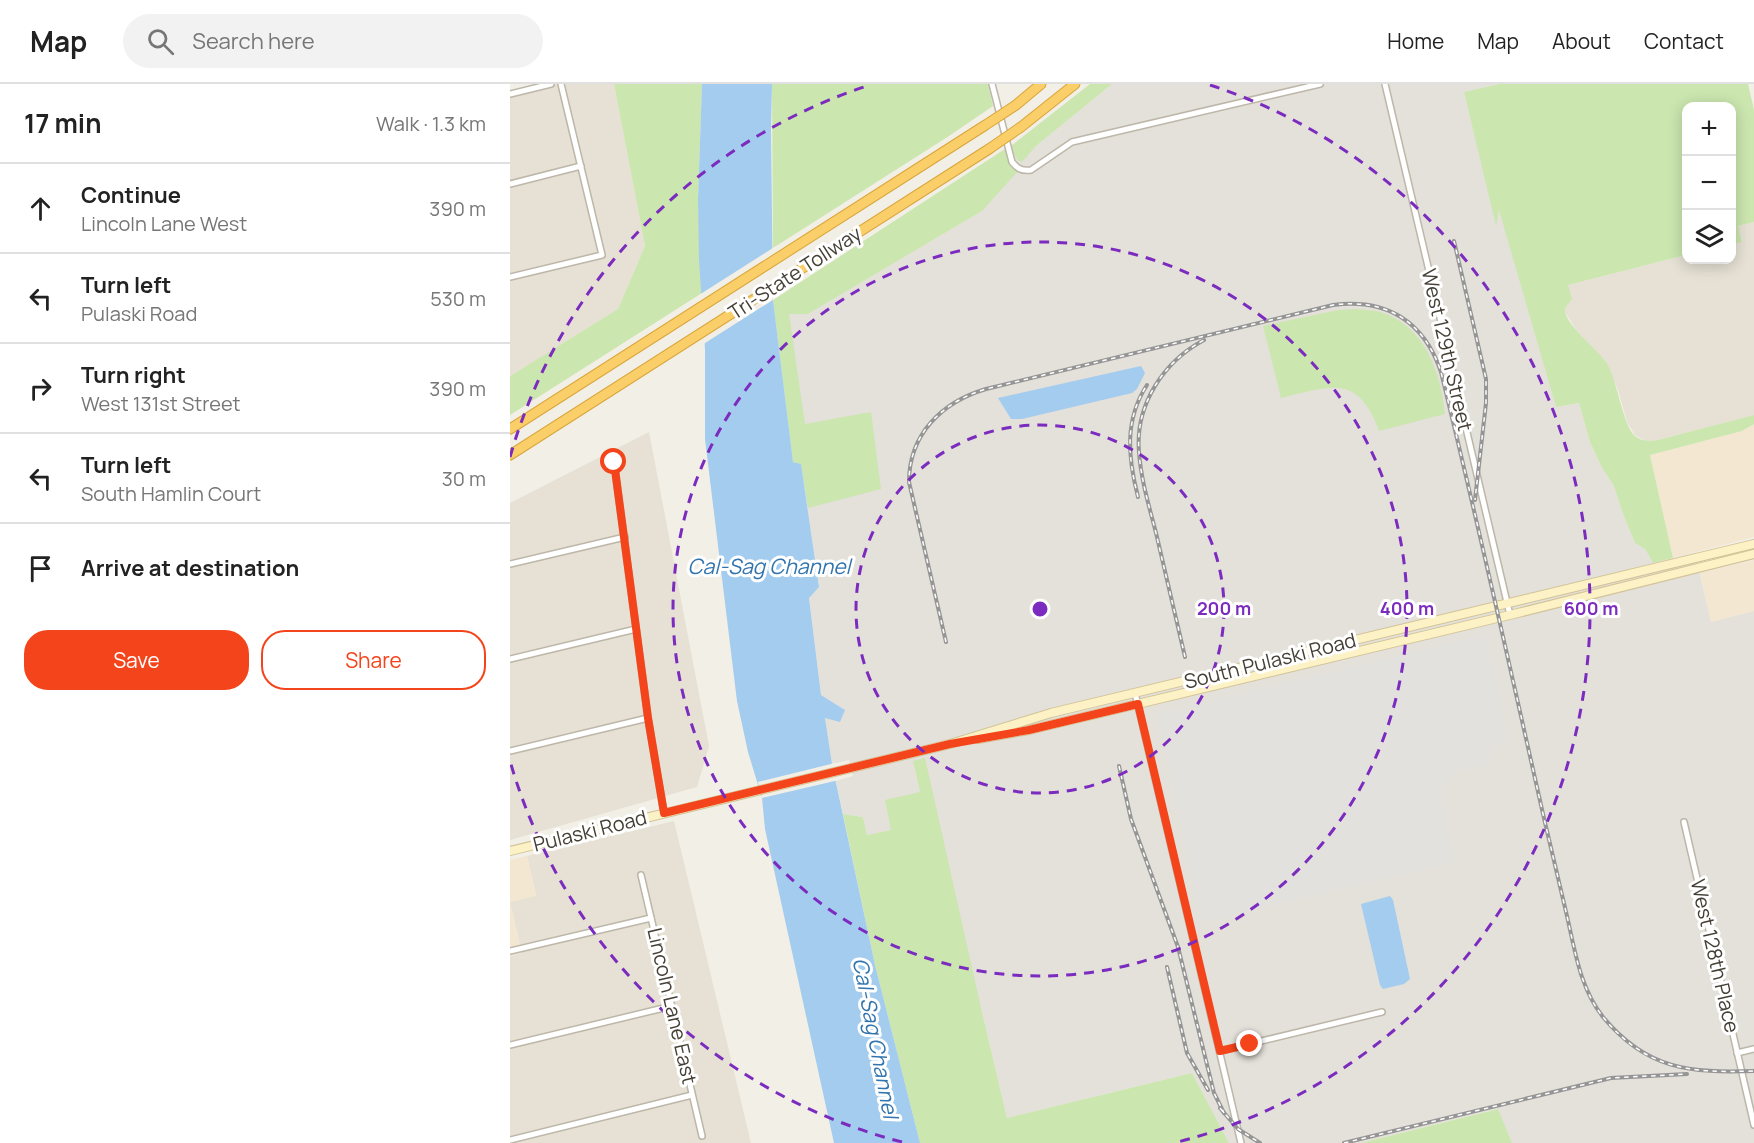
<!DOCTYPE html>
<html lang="en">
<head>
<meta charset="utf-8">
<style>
  body { margin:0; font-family:Manrope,sans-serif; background:#f2f2f2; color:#222 }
  .controls { position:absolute; right:18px; top:18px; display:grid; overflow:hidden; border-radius:12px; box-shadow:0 3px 15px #0003 }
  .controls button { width:54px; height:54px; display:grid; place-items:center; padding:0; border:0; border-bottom:2px solid #e0e0e0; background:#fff; color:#222; font:30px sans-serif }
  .stop { position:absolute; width:18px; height:18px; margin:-14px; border:4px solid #f4441b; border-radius:50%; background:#fff }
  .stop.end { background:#f4441b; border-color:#fff; box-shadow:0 2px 6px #0008 }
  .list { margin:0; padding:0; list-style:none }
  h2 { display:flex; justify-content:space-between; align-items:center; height:78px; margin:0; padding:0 24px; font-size:26px }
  h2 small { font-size:20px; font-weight:400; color:#767676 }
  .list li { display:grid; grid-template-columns:39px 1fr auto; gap:18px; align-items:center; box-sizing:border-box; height:90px; padding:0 24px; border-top:2px solid #e0e0e0 }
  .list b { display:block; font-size:22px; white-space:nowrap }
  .list p { margin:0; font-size:20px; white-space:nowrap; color:#767676 }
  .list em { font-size:20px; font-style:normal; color:#767676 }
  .actions { display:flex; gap:12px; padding:18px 24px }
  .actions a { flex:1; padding:14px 0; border:2px solid #f4441b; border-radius:24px; text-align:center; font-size:21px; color:#f4441b }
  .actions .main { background:#f4441b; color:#fff }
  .icon { flex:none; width:33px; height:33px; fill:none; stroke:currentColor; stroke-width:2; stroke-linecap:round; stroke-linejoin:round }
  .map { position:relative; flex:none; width:1244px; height:1059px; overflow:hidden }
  header { display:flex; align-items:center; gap:36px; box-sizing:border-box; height:84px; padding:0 30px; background:#fff; border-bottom:2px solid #e0e0e0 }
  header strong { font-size:28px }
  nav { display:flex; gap:33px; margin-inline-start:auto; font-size:21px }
  .search { width:420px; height:54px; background:#f2f2f2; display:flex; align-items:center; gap:15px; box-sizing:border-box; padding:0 21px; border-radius:33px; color:#767676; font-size:22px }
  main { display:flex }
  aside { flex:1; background:#fff }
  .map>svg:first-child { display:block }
  .residential { fill:#e6e1d4 }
  .commercial { fill:#f4e7d1 }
  .industrial { fill:#e4e0da }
  .green { fill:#cbe6af }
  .parking { fill:#e3e1de }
  .water { fill:#a3ccee }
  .pier { fill:#f2efe6 }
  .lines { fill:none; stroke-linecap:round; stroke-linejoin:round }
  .minor-casing { stroke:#bdb7a9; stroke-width:8 }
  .secondary-casing { stroke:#d1c397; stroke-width:10 }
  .motorway-casing { stroke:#d9a439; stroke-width:11 }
  .minor { stroke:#fff; stroke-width:5 }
  .secondary { stroke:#fdf2c5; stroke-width:8 }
  .motorway { stroke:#facf69; stroke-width:9 }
  .rail-casing { stroke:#959595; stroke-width:4 }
  .rail { stroke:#fff; stroke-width:1.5; stroke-dasharray:4.5; stroke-linecap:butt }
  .motorway-bridge-casing { stroke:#d9a439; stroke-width:11; stroke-linecap:butt }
  .motorway-bridge { stroke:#facf69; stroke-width:9 }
  .route { stroke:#f4441b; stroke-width:8 }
  .ring { fill:none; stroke:#7b2cbf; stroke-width:3; stroke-dasharray:10 8 }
  .labels { text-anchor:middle; stroke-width:6; stroke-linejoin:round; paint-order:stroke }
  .street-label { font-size:20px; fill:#453f35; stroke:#fff }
  .water-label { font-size:21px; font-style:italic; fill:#3274ad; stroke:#fff }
  .centre { fill:#7b2cbf; stroke:#fff; stroke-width:3 }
  .ring-label { font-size:18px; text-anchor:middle; font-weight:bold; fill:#7b2cbf; stroke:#fff; stroke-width:6; stroke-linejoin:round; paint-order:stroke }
</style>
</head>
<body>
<header>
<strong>Map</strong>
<div class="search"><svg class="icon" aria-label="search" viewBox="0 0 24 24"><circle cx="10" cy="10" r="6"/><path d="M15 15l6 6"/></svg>Search here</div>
<nav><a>Home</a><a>Map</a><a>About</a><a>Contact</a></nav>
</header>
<main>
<aside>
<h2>17 min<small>Walk · 1.3 km</small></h2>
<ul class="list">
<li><svg class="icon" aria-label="ahead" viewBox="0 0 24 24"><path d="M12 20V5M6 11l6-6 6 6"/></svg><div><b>Continue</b><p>Lincoln Lane West</p></div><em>390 m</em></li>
<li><svg class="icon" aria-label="left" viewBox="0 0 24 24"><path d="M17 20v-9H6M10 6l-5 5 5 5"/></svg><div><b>Turn left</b><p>Pulaski Road</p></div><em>530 m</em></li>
<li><svg class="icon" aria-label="right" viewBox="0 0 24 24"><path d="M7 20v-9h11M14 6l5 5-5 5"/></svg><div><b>Turn right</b><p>West 131st Street</p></div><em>390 m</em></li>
<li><svg class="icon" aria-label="left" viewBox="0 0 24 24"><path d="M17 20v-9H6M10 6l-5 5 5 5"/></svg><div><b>Turn left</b><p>South Hamlin Court</p></div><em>30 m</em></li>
<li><svg class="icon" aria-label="arrive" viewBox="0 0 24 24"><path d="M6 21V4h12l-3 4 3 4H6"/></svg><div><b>Arrive at destination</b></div></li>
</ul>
<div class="actions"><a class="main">Save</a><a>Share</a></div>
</aside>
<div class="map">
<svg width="1244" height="1059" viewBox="0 0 1244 1059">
  <rect width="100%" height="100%" fill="#f2efe6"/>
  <g class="residential">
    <path d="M33,0H104L135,162L108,225L0,292V8Z"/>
    <path d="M1244,138V331L1148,356L1135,357L1125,351L1117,338L1108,306L1095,277L1067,247L1055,228L1058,201L1176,171V176H1222V160L1232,157L1228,142Z"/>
    <path d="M139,348L199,662L187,703L0,756V419Z"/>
    <path d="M164,737L241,1059H0V872L12,869L0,818L26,811L17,772Z"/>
  </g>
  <g class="commercial">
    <path d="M1244,340V453L1163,474L1140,371L1232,347Z"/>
    <path d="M1244,476V527L1201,538L1190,489Z"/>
    <path d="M17,772L26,812L0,818L12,869L0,872V776Z"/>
  </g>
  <path class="industrial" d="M602,0H989L954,8L986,139L989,124L1046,323L1069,319L1080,358L1092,384L1104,402L1113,430L1125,459L1135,465L1143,479L1185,469L1201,538L1244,527V1059H1002L987,1025L851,1059H719L682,989L497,1034L472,928L403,678L410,708L381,746L357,751L353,733L333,730L326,697L343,692L339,676L322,680L315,634L335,626L311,611L299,513L309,502L291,380L283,378L265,230H298L472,127L502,78L501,62L507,76L512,77L526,62Z"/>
  <g class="green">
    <path d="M104,0H192L188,115L192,209L0,331V292L108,225L135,162Z"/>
    <path d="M262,0H478L483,22L439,52L263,164Z"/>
    <path d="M580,0H602L526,62L512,78L507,76L501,62Z"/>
    <path d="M989,0H1238L1244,26V138L1228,142L1232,158L1222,160V22H1176V171L1058,201L1062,215C1060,218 1055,222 1055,227C1057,242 1087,265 1096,278C1108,297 1112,340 1125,352C1132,358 1139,357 1148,356L1244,331V340L1232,347L1140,371L1163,474L1143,479L1135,465L1125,459L1113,430L1104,402L1092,384L1080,358L1069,319L1046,323L989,126L986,142L954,8Z"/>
    <path d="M498,63L509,86L472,127L298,230H279L295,340L361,328L371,405L298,424L291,380L283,378L263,216Z"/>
    <path d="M847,225C854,226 863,226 870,228C915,241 931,289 935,330L869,347C848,288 819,303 771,314L753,242L828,226Z"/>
    <path d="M415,674L472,928L497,1034L682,989L719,1059H410L365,881L333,730L353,733L357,751L381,746L375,716L410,708L403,677Z"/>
    <path d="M988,1025L1002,1059H851Z"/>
  </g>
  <path class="parking" d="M976,551L999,659L980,663L982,678L946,688L932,702L937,744L945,778L692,838L648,630Z"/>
  <g class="water">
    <path d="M192,0H262L261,46L263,216L283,378L291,380L309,503L299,514L311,611L335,626L330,638L315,634L322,680L365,881L410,1059H324L255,745L252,714L238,668L227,617L195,355V265L189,176L188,115Z"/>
    <path d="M631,282L635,289L627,305L622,309L512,335H501L488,314Z"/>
    <path d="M880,812L883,816L900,895L894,900L873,905L870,901L851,820Z"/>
  </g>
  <g class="pier">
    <path d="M266,162V214L192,261L189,211Z"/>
    <path d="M325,679L329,696L252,714L248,698Z"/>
  </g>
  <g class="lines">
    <defs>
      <g id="minor">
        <path d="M482,0L502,78C508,85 511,87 521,86L562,58L810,0"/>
        <path d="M875,0L1000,531"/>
        <path d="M0,10L41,0"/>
        <path d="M0,100L71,82"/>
        <path d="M0,193L92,171L51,0"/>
        <path d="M104,378L138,634L154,729"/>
        <path d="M0,480L115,453"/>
        <path d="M0,575L126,545"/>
        <path d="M625,609L731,1059"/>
        <path d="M0,667L138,634"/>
        <path d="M1174,738L1244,1041"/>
        <path d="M131,791L192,1052"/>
        <path d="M0,867L141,834"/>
        <path d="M0,961L162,922"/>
        <path d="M710,967L872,928"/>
        <path d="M1227,969L1244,965"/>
        <path d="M0,1056L182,1011"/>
      </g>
      <g id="secondary">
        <path d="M468,655L519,646L1008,529L1244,470"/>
        <path d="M0,767L440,660L541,629L1244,460"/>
      </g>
      <g id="motorway">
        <path d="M506,21L531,0"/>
        <path d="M511,43L565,0"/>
        <path d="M0,345L474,42"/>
        <path d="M0,371L479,65"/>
      </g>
    </defs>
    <use href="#minor" class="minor-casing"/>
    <use href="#secondary" class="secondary-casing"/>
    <use href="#motorway" class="motorway-casing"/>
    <use href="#minor" class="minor"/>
    <use href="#secondary" class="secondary"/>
    <use href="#motorway" class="motorway"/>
    <defs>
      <g id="rail">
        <path d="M944,157L976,295V319L965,416"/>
        <path d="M628,413C618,374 614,336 637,301"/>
        <path d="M436,558L399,398C399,350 432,318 476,305L823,221C876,214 914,237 931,288C967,435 1000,583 1033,730C1041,764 1049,798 1057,832C1065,867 1070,904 1093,933C1137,986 1180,989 1244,987"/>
        <path d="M675,573C666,533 656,493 647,453C640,425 631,397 629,368C625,321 653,278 694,256"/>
        <path d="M609,682L621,735L668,863L704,1009L714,1029"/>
        <path d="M657,883L677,969L698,1006"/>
        <path d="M710,1024L728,1045L750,1059"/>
        <path d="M834,1059L1101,994L1177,990"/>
      </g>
    </defs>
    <use href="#rail" class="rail-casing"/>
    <use href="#rail" class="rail"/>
    <defs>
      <g id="motorway-bridge">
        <path d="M474,42L506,21"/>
        <path d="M479,65L511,43"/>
      </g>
    </defs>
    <use href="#motorway-bridge" class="motorway-bridge-casing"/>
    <use href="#motorway-bridge" class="motorway-bridge"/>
  </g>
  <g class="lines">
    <path class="route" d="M104,378L138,634L154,729L440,660L519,646L628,620L710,967L740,960"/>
  </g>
  <g class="ring">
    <circle cx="530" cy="525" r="184"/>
    <circle cx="530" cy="525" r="367"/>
    <path d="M392 1058A551 551 0 0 1 0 677M0 373A551 551 0 0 1 360 1M700 1A551 551 0 0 1 668 1058"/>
  </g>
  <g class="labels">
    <g class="street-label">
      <text transform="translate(285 189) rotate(-33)" y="7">Tri-State Tollway</text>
      <text transform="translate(937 266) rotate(77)" y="7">West 129th Street</text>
      <text transform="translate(760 577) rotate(-14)" y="7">South Pulaski Road</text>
      <text transform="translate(80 747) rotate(-14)" y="7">Pulaski Road</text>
      <text transform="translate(1205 872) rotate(77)" y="7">West 128th Place</text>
      <text transform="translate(162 922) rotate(77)" y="7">Lincoln Lane East</text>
    </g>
    <g class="water-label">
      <text x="259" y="490">Cal-Sag Channel</text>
      <text transform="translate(365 954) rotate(79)" y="7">Cal-Sag Channel</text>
    </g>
  </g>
  <circle cx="530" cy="525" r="9" class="centre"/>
  <g class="ring-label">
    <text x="714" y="531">200 m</text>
    <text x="897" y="531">400 m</text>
    <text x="1081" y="531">600 m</text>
  </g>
</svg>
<div class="controls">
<button>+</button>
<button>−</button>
<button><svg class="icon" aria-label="layers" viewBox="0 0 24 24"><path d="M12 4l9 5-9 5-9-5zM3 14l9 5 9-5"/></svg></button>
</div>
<div class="stop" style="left:104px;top:378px"></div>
<div class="stop end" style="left:740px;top:960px"></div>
</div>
</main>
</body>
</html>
